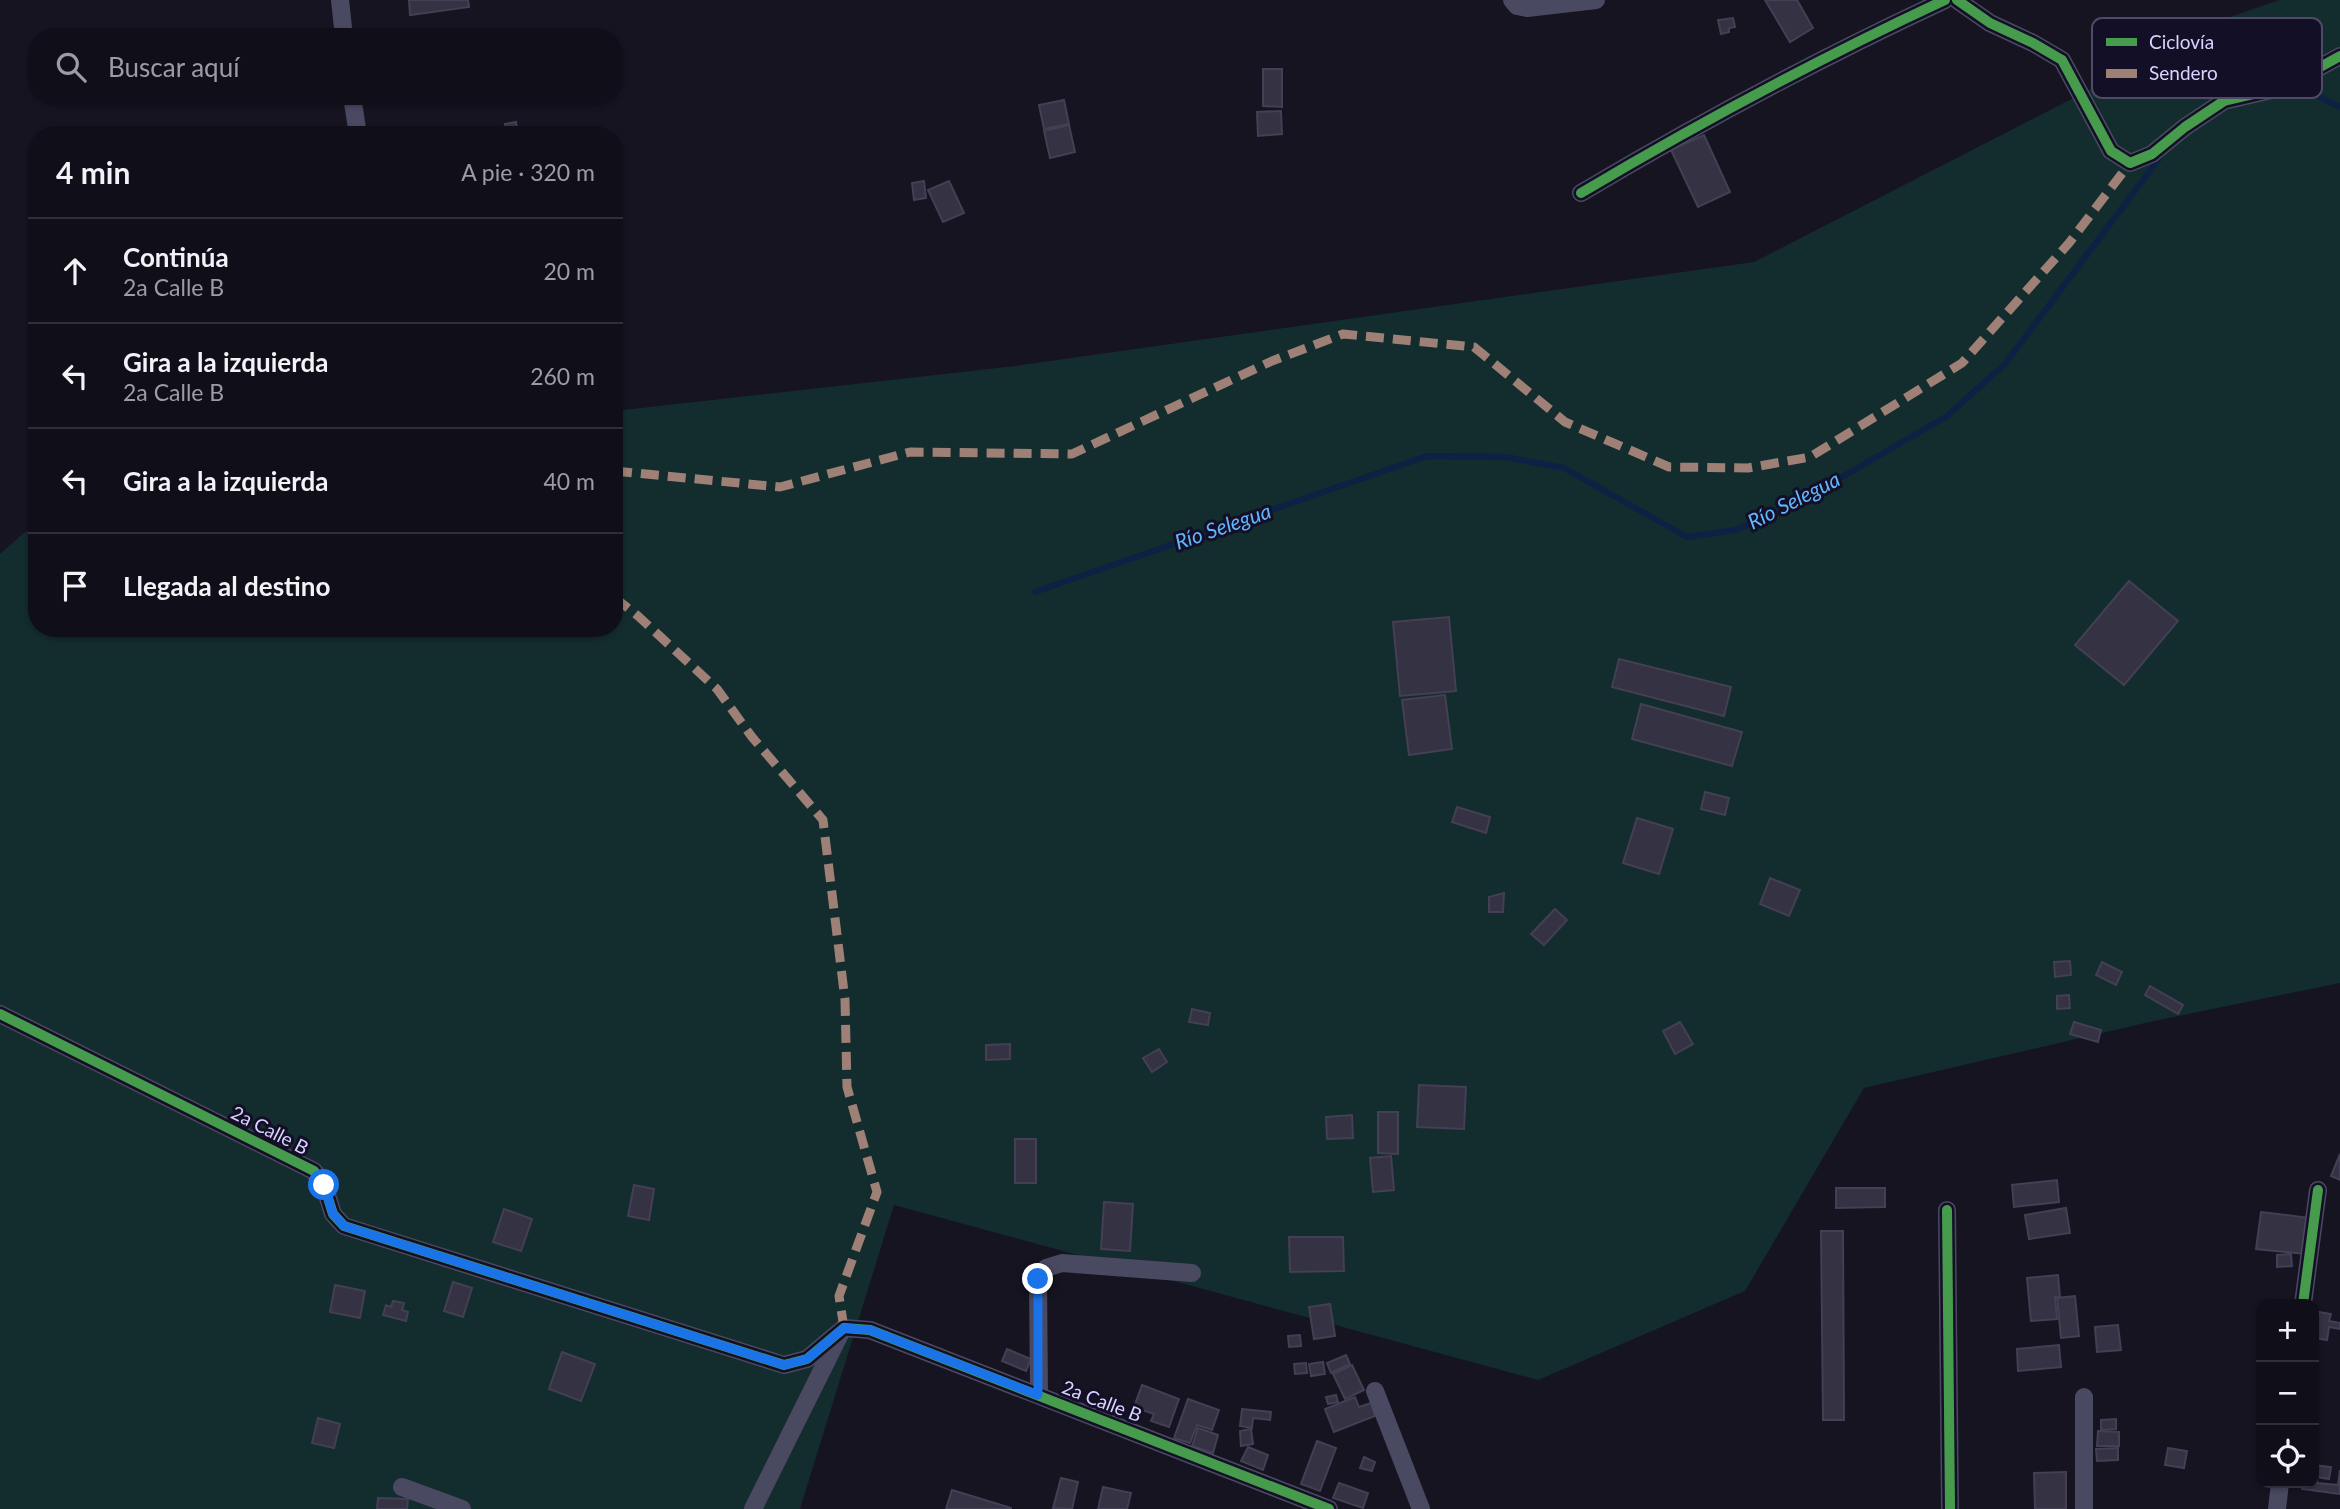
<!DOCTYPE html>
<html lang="es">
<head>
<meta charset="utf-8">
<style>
  body { margin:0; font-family:Lato,sans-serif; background:#191822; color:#f1f3f6 }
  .controls { position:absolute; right:21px; bottom:21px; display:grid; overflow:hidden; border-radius:14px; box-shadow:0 2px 5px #0004 }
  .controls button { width:63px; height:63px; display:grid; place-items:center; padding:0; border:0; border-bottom:2px solid #302f38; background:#100f19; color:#f1f3f6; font:35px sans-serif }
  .stop { position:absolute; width:21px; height:21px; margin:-16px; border:5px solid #1a73e8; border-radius:50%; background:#fff }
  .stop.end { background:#1a73e8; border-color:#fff; box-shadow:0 2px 7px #0008 }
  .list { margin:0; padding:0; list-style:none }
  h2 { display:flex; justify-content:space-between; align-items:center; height:91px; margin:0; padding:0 28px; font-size:30px }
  h2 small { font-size:23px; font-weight:400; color:#9c9ca2 }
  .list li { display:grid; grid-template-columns:46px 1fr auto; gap:21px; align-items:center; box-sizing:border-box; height:105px; padding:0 28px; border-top:2px solid #302f38 }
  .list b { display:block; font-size:26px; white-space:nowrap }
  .list p { margin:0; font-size:23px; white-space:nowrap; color:#9c9ca2 }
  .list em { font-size:23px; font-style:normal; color:#9c9ca2 }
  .icon { flex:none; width:38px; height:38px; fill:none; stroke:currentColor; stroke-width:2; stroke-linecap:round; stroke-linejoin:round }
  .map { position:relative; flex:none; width:2340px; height:1509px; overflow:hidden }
  .search { position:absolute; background:#100f19; box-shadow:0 2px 5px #0004; left:28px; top:28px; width:595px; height:77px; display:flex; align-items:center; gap:18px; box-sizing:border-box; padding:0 24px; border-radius:28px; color:#9c9ca2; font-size:26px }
  .panel { position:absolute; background:#100f19; box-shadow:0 2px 5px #0004; left:28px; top:126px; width:595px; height:511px; border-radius:28px }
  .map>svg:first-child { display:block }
  .green { fill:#132c2d }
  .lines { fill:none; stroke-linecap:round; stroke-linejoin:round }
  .stream { stroke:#0d2144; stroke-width:6 }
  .building { fill:#343243; stroke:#433f54; stroke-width:2 }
  .street { stroke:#4a4962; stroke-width:18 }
  .quiet { stroke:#9e8076; stroke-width:9; stroke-dasharray:18 9; stroke-linecap:butt }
  .cycleway-casing { stroke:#130f26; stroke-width:15 }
  .cycleway { stroke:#469c4c; stroke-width:10 }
  .route { stroke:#1a73e8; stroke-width:9 }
  .labels { text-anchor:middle; stroke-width:6; stroke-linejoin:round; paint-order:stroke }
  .street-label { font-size:19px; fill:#d9d4ff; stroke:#130f26 }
  .water-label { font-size:21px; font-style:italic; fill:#62b6ff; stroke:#130f26 }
  .key { fill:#130f26; stroke:#4e4a67; stroke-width:2 }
  .key-label { font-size:19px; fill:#d9d4ff }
</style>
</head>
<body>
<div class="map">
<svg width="2340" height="1509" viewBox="0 0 2340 1509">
  <rect width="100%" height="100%" fill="#161421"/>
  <path class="green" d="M2279,0H2340V983L2154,1021L1864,1088L1745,1291L1538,1380L894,1205L800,1509H0V554L25,532L37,527V628H614V411L1015,366L1754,262L2233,16Z"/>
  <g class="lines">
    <g class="stream">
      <path d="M2295,85L2340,107"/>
      <path d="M1035,592L1427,456L1506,457L1564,468L1687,537L1735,530L1787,509L1947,416L2005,364L2161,156"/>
    </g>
  </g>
  <g class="building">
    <path d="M409,0H468L469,7L410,15Z"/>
    <path d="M1765,0H1797L1813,28L1790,42Z"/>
    <path d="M1733,18L1735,27L1729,28V32L1721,34L1718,20Z"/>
    <path d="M1263,69H1282V107L1263,106Z"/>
    <path d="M1064,100L1069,124L1044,129L1039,105Z"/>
    <path d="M1281,111L1282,134L1258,136L1257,112Z"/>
    <path d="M516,122L518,135H507L505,124Z"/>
    <path d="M1069,125L1075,152L1050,158L1044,131Z"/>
    <path d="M1704,135L1730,192L1698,207L1671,150Z"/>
    <path d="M924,181L926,198L914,200L912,183Z"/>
    <path d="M949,181L964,213L943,222L928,190Z"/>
    <path d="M2129,581L2178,621L2124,685L2075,645Z"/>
    <path d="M1449,617L1456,691L1400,696L1393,622Z"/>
    <path d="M1619,659L1731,687L1724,716L1612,687Z"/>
    <path d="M1445,695L1452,749L1409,755L1402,700Z"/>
    <path d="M1641,704L1742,732L1732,766L1632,739Z"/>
    <path d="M1705,792L1729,798L1725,815L1701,809Z"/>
    <path d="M1457,807L1490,817L1486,833L1452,822Z"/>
    <path d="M1637,818L1673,829L1659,874L1623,863Z"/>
    <path d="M1770,878L1800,890L1789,916L1760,904Z"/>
    <path d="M1504,893L1503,912H1489V897Z"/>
    <path d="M1555,909L1567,920L1544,945L1531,934Z"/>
    <path d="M2070,961L2071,975L2055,977L2054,962Z"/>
    <path d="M2102,962L2122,972L2116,985L2096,975Z"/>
    <path d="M2150,986L2183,1005L2178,1014L2145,995Z"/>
    <path d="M2069,995L2070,1008L2057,1009V996Z"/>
    <path d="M1192,1009L1210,1013L1208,1025L1189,1022Z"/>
    <path d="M1680,1022L1693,1044L1675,1054L1663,1031Z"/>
    <path d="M2074,1022L2101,1030L2098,1042L2070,1034Z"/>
    <path d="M1010,1044V1059L986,1060V1045Z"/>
    <path d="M1159,1049L1167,1062L1152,1072L1143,1058Z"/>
    <path d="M1419,1085L1466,1087L1464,1129L1417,1127Z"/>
    <path d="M1378,1112H1398V1154L1378,1153Z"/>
    <path d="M1352,1115L1353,1138L1327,1139L1326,1117Z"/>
    <rect x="1015" y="1139" width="21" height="44"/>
    <path d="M2340,1154V1180L2331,1176Z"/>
    <path d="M1391,1156L1394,1190L1373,1192L1370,1158Z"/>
    <path d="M2057,1180L2059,1202L2014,1207L2012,1185Z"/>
    <path d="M634,1185L654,1189L649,1220L628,1216Z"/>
    <path d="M1836,1188H1885V1207L1836,1208Z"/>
    <path d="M1104,1202L1133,1204L1130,1251L1101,1249Z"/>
    <path d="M2066,1208L2070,1233L2029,1239L2025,1215Z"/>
    <path d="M504,1209L532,1219L521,1251L493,1242Z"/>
    <path d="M2261,1212L2310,1218L2305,1254L2256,1249Z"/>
    <path d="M1821,1231H1843L1844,1420H1823Z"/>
    <path d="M1289,1237H1343L1344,1271L1290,1272Z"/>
    <path d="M2291,1254L2292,1266L2277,1267V1255Z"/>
    <path d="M2058,1275L2060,1297H2055L2057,1319L2031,1321L2027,1278Z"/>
    <path d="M453,1282L472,1288L463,1317L444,1311Z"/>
    <path d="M335,1285L365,1291L360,1318L330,1312Z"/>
    <path d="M2075,1296L2079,1336L2061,1338L2057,1298Z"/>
    <path d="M393,1301L404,1303L402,1310L408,1312L406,1321L383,1315L386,1305L391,1307Z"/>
    <path d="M1330,1304L1335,1336L1314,1339L1309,1307Z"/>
    <path d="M2319,1312L2331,1314L2329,1321L2340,1323V1329L2329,1327L2327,1340L2314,1338Z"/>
    <path d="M2118,1325L2121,1350L2097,1352L2095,1327Z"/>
    <path d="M1300,1335L1301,1346L1289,1347L1288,1336Z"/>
    <path d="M2059,1345L2061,1367L2018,1371L2017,1349Z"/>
    <path d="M1007,1349L1031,1359L1026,1371L1002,1361Z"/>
    <path d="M562,1352L595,1364L581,1401L549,1389Z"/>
    <path d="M1346,1355L1350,1364L1331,1373L1327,1363Z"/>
    <path d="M1323,1362L1325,1374L1311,1376L1309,1364Z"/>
    <path d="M1306,1363L1307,1373L1295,1374L1294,1364Z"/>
    <path d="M1352,1365L1364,1390L1345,1399L1333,1374Z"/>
    <path d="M1142,1385L1179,1399L1169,1427L1151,1421L1154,1414L1134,1407Z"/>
    <path d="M1336,1395L1338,1402L1328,1404L1326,1397Z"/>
    <path d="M1355,1397L1359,1407L1371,1403L1375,1416L1334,1432L1325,1409Z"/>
    <path d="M1188,1399L1219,1410L1212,1430L1197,1425L1190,1443L1174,1438Z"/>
    <path d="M1242,1409L1271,1412L1270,1420L1253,1418L1252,1428L1240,1426Z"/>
    <path d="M318,1418L340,1424L334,1448L312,1443Z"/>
    <path d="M2116,1419V1429L2101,1430V1420Z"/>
    <path d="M1198,1428L1218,1435L1213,1453L1192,1446Z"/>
    <path d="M1251,1429L1253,1444L1241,1446L1240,1431Z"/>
    <path d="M2098,1431L2119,1432V1446H2097Z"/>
    <path d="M1317,1441L1336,1448L1320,1491L1301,1484Z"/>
    <path d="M1248,1447L1268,1455L1263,1470L1241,1461Z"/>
    <path d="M2118,1448V1460L2097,1461L2096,1449Z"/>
    <path d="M2168,1448L2187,1451L2184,1468L2165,1465Z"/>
    <path d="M1364,1457L1375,1462L1372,1471L1360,1468Z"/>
    <path d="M2314,1465L2331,1467L2329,1479L2317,1477V1483L2338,1485L2340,1470V1494L2302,1489L2303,1483H2314Z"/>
    <path d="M2066,1472V1509H2035L2034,1473Z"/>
    <path d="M1061,1478L1078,1482L1072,1509L1053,1508Z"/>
    <path d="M1339,1483L1368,1493L1363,1508L1333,1498Z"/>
    <path d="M1103,1487L1131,1493L1127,1509H1098Z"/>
    <path d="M952,1490L1011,1508V1509H946Z"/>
    <path d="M378,1498L408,1499L407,1509H377Z"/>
  </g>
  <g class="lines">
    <g class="street">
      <path d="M340,0L344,37"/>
      <path d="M1512,0L1517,6L1527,8L1596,0"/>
      <path d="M1957,0L1990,23L2033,43L2062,60L2111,151L2130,163L2152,154L2185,127L2224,101L2284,87L2340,56"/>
      <path d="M352,96L358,135"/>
      <path d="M1581,193C1699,123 1820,58 1945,0"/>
      <path d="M0,1014L314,1171L324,1185L333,1214L344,1226L784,1365L807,1359L844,1328L870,1330L1329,1509"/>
      <path d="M1947,1210L1950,1509"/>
      <path d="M2303,1304L2318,1190"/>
      <path d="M1375,1391L1421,1509"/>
      <path d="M1039,1395L1038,1278L1046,1268L1062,1263L1192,1273"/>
      <path d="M2084,1397V1509"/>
      <path d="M402,1487L462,1509"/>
      <path d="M753,1509L840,1334"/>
      <path d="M2277,1509L2280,1483"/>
    </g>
    <g class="quiet">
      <path d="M614,471L780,487L910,452L1072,454L1272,361L1343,334L1474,347L1565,422L1669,467L1748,468L1810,457L1962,363L2069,243L2130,163"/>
      <path d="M614,597L638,616L717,689L752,737L823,820L845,1000L847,1087L877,1192L839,1296L844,1328"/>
    </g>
    <defs>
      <g id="cycleway">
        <path d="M1957,0L1990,23L2033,43L2062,60L2111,151L2130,163L2152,154L2185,127L2224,101L2284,87L2340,56"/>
        <path d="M1581,193C1699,123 1820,58 1945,0"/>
        <path d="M0,1014L314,1171L324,1185L333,1214L344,1226L784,1365L807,1359L844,1328L870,1330L1329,1509"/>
        <path d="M1947,1210L1950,1509"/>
        <path d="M2303,1304L2318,1190"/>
      </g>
    </defs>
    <use href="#cycleway" class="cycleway-casing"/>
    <use href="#cycleway" class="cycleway"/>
  </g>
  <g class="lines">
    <path class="route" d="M324,1185L333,1214L344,1226L784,1365L807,1359L844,1328L870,1330L1038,1395V1279"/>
  </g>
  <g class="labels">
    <g class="street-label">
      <text transform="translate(270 1130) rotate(27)" y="7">2a Calle B</text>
      <text transform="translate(1102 1401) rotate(21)" y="7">2a Calle B</text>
    </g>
    <g class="water-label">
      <text transform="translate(1794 501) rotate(-27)" y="7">Río Selegua</text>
      <text transform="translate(1223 527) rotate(-19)" y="7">Río Selegua</text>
    </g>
  </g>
  <rect x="2092" y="18" width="230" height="80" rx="10" class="key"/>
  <rect x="2106" y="38" width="31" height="8" fill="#469c4c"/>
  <rect x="2106" y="69" width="31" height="9" fill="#9e8076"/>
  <g class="key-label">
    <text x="2149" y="49">Ciclovía</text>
    <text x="2149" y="80">Sendero</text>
  </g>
</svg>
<div class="controls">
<button>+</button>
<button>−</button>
<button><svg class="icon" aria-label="locate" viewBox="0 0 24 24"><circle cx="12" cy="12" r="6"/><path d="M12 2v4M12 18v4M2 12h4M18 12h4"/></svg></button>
</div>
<div class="stop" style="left:324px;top:1185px"></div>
<div class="stop end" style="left:1038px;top:1279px"></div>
<div class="search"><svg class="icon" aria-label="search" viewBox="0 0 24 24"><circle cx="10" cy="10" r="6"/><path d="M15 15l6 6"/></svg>Buscar aquí</div>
<section class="panel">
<h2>4 min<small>A pie · 320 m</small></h2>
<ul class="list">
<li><svg class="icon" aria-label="ahead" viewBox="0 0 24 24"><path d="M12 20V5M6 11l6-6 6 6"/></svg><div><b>Continúa</b><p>2a Calle B</p></div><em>20 m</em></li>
<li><svg class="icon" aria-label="left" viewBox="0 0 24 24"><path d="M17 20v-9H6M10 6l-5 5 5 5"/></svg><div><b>Gira a la izquierda</b><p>2a Calle B</p></div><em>260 m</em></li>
<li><svg class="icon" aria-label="left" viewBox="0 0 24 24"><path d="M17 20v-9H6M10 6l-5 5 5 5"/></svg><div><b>Gira a la izquierda</b></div><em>40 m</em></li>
<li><svg class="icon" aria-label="arrive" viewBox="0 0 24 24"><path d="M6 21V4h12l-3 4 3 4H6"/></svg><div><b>Llegada al destino</b></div></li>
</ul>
</section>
</div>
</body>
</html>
